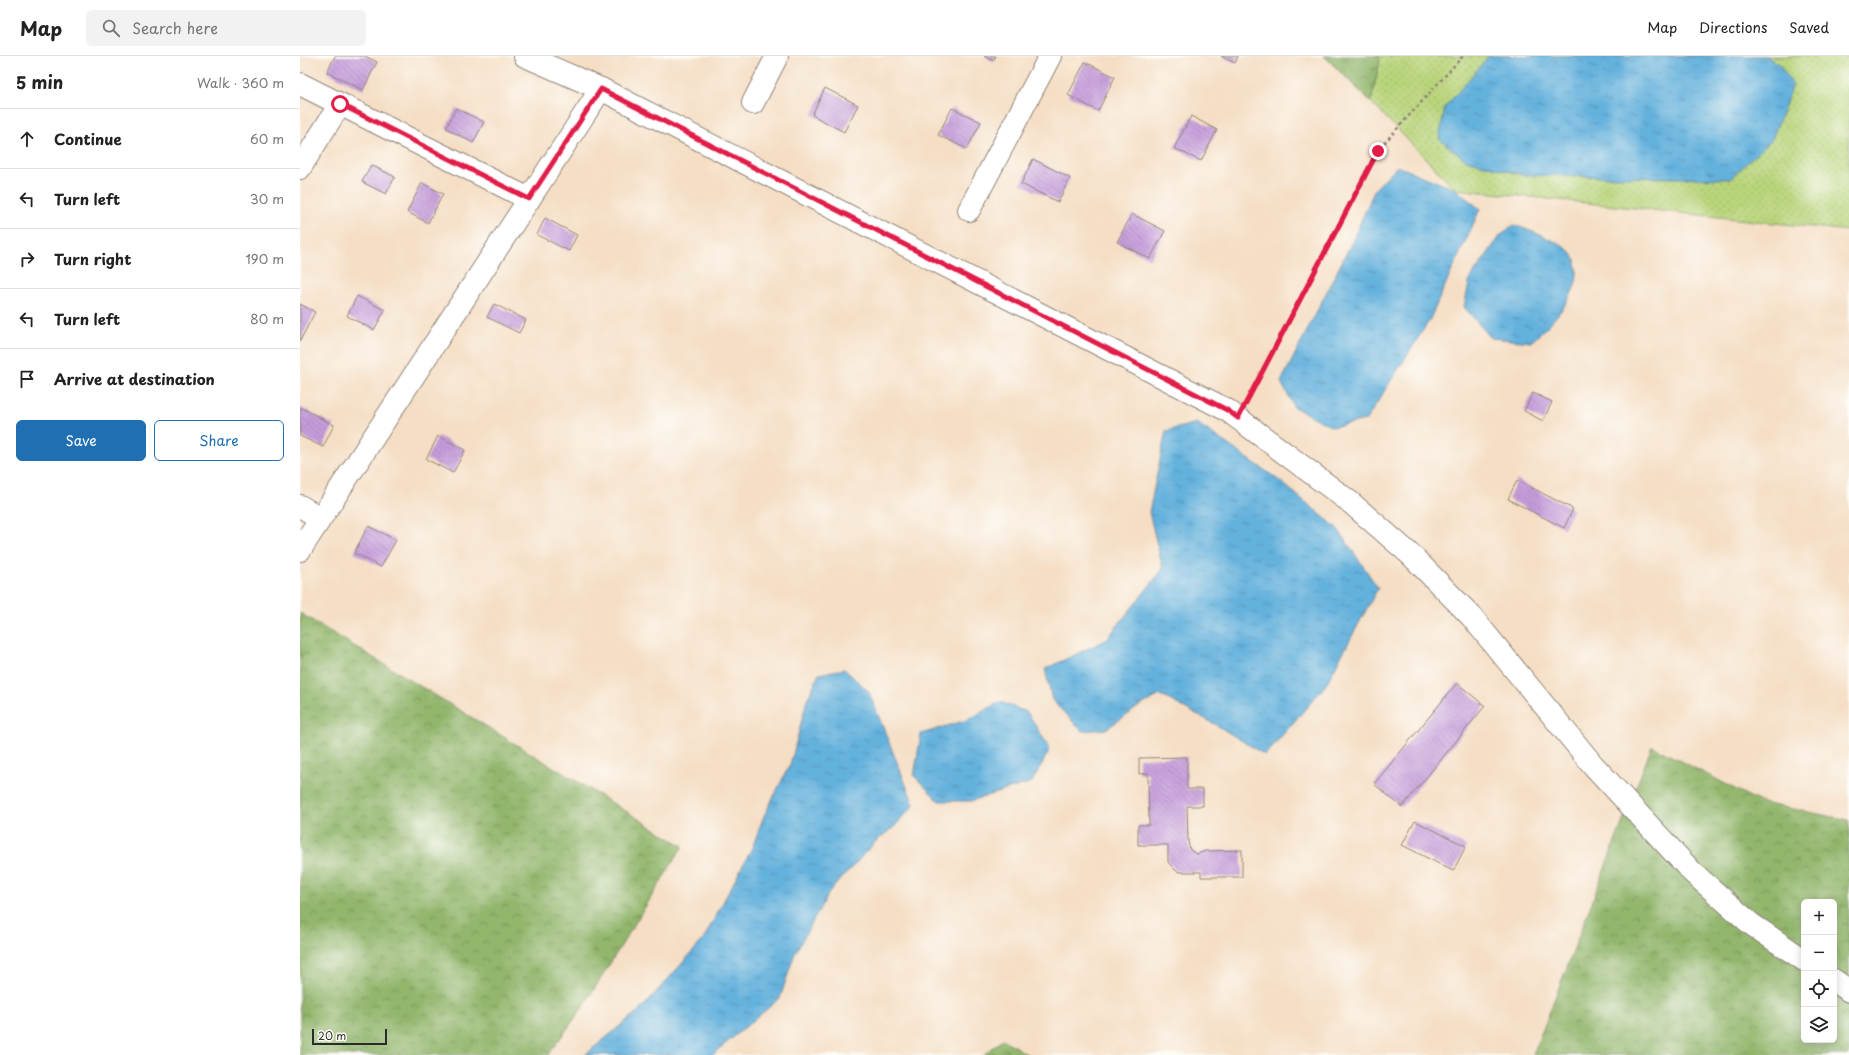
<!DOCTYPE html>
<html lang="en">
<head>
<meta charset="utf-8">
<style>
  body { margin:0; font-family:"Playpen Sans",sans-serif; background:#f2f2f2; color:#222 }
  .controls { position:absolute; right:12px; bottom:12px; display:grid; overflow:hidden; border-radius:6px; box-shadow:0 2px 10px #0003 }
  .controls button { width:36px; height:36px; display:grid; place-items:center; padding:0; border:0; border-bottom:1px solid #e0e0e0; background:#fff; color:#222; font:20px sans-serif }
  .scale { position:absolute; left:12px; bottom:10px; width:75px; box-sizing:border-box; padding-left:4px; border:2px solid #2b2b2b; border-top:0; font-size:11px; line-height:14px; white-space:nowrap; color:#2b2b2b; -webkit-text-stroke:3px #fdfcf7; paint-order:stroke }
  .stop { position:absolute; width:12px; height:12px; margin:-9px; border:3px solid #e11d48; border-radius:50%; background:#fff }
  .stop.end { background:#e11d48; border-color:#fff; box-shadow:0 1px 4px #0008 }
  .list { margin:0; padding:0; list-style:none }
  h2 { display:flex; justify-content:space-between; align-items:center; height:52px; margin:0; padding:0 16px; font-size:17px }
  h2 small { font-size:13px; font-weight:400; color:#767676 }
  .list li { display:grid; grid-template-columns:26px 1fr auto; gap:12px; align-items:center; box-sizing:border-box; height:60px; padding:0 16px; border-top:1px solid #e0e0e0 }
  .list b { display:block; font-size:15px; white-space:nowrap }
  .list em { font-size:13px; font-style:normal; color:#767676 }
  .actions { display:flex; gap:8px; padding:12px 16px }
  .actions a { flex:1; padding:9px 0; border:1px solid #1f6fb2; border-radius:6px; text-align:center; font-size:14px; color:#1f6fb2 }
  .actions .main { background:#1f6fb2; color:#fff }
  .icon { flex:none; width:22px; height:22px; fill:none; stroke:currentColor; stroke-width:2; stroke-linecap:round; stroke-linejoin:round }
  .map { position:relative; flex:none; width:1549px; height:999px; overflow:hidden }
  header { display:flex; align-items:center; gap:24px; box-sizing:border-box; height:56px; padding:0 20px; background:#fff; border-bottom:1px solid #e0e0e0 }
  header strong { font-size:19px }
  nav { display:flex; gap:22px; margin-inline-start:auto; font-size:14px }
  .search { width:280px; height:36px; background:#f2f2f2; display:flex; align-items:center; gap:10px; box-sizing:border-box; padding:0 14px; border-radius:6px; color:#767676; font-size:15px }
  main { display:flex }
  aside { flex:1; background:#fff }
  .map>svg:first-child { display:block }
  .grass { fill:url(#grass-dots); stroke:#728054 }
  .forest { fill:url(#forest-crowns); stroke:#5e704c; fill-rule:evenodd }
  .water { fill:url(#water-ripples); stroke:#486e84 }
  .building { fill:url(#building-back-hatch) }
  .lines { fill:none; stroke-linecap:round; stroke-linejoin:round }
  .minor-casing { stroke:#908478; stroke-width:24 }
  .path { stroke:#908478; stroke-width:2.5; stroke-dasharray:3 3; stroke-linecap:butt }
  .minor { stroke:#fff; stroke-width:22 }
  .route { stroke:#e11d48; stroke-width:5 }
</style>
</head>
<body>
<header>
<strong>Map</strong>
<div class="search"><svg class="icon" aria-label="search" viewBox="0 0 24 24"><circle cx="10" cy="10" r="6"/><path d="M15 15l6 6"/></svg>Search here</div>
<nav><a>Map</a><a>Directions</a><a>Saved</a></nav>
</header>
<main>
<aside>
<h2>5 min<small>Walk · 360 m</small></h2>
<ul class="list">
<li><svg class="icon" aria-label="ahead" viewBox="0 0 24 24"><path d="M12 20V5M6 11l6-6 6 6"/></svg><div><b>Continue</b></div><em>60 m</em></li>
<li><svg class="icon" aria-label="left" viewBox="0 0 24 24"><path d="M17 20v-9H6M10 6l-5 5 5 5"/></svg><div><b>Turn left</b></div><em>30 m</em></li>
<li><svg class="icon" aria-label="right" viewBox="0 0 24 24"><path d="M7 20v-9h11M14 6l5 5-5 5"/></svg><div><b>Turn right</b></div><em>190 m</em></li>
<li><svg class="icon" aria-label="left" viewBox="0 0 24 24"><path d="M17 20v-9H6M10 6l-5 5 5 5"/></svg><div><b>Turn left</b></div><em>80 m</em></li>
<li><svg class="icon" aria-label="arrive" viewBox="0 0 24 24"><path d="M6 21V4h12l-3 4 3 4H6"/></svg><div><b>Arrive at destination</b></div></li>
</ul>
<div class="actions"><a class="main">Save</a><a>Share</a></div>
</aside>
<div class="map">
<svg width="1549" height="999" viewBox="0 0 1549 999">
  <defs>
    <pattern id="grass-dots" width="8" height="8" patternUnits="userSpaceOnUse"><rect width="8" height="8" fill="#b9d57c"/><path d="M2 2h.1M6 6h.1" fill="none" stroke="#9fb76b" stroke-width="1.8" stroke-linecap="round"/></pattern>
    <pattern id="forest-crowns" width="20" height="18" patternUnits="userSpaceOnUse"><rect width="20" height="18" fill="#92b66c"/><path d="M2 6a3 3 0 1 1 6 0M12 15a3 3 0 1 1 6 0" fill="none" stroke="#779459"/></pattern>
    <pattern id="water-ripples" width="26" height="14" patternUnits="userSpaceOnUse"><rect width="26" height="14" fill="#64b1dd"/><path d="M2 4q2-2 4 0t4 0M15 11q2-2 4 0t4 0" fill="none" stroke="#5390b3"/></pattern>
    <pattern id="building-back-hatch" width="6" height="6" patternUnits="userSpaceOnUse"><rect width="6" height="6" fill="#c69cdc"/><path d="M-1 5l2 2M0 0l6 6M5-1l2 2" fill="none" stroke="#a17fb3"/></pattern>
  </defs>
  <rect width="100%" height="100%" fill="#fdfcf7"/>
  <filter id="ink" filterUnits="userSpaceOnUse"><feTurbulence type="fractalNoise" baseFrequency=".025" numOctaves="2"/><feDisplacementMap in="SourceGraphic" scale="8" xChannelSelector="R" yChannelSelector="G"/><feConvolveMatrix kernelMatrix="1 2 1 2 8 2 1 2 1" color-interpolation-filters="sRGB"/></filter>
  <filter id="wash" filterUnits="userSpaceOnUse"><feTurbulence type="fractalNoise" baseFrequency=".012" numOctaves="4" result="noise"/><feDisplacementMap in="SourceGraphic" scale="16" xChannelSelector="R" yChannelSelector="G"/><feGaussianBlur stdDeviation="0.9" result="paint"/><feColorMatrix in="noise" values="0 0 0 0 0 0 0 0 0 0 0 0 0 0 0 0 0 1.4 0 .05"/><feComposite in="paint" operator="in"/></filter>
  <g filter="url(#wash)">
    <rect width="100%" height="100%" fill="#f5dec4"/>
    <path class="grass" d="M1078,0H1549V175L1155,133L1071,46L1080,4Z"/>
    <g class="forest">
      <path d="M1024,0H1078L1080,4L1071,46Z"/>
      <path d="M0,557L383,790L283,951L248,999H0Z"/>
      <path d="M1352,690L1462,747L1549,764V999H1233ZM1504,846H1534V984H1504Z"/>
      <path d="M703,983L728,999H684Z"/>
    </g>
    <g class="water">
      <path d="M1189,0H1465L1478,7L1493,29L1472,83L1430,123L1223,119L1166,104L1139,83L1145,51Z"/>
      <path d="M1097,110L1155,133L1180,153L1129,265L1066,364L1032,371L994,351L981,326L1052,186L1075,133Z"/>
      <path d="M1214,169C1226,173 1266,188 1272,198C1291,229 1252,267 1231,286L1191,282L1164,251L1170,223L1200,180Z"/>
      <path d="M897,367L980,425L1037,472L1078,532L1025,630L965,699L913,667L860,639L841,649L806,673L782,675L752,644L745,613L806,584L863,513L849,456L866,375Z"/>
      <path d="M544,613L569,636L614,749L595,770L576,785L530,835L495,897L480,942L412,999H285L343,951L403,884L452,792L464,760L491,706L507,644L519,618Z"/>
      <path d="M700,646L727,656L750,693L732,726L671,745H639L614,720L621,678L667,664Z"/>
    </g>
    <g id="blocks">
      <g class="building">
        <path d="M35,0H65L77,6L63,34L27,16Z"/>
        <path d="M684,0H696L693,5Z"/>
        <path d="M921,0H938L935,7Z"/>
        <path d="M785,6L815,21L798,55L768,39Z"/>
        <path d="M525,32L558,49L544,76L512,59Z"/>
        <path d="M156,52L184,66L173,87L146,72Z"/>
        <path d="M652,52L681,66L667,93L638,79Z"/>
        <path d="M891,60L917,74L901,105L874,92Z"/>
        <path d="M733,103L770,122L758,146L721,128Z"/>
        <path d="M71,109L95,121L86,138L62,126Z"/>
        <path d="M122,127L143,138L128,167L107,156Z"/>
        <path d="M832,158L865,175L850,203L817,186Z"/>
        <path d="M245,162L277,179L269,195L237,179Z"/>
        <path d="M57,240L85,254L74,274L47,260Z"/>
        <path d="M0,248L15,256L0,285Z"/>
        <path d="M194,248L226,264L219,277L187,261Z"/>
        <path d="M1233,337L1252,346L1243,365L1224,355Z"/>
        <path d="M0,351L34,369L23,391L0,380Z"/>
        <path d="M138,380L165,394L153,417L126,403Z"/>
        <path d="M1217,424L1273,453L1264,472L1208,443Z"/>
        <path d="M68,470L96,484L81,511L54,497Z"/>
        <path d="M1157,627L1185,650L1102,751L1074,728Z"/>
        <path d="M887,701V733H903V750H887L888,785L890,794L897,798L906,795L942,794V821H901V816H880L875,814L868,806V789H838V769H849L848,717L839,718V702Z"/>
        <path d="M1115,765L1166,790L1153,815L1102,789Z"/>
      </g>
    </g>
  </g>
  <g filter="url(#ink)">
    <use href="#blocks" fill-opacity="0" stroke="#908478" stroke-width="1"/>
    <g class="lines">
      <defs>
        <g id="minor">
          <path d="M225,0L301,33L927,354L1050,446L1112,500L1171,560L1293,709L1392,816L1451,868L1504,904"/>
          <path d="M0,28L229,143"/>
          <path d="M453,47L477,0"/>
          <path d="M0,112L40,48"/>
          <path d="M669,154L750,0"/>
          <path d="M0,450L20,462"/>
          <path d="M0,494L301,33"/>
          <path d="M1534,924L1549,935"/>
        </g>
      </defs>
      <use href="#minor" class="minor-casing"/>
      <path class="path" d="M949,341L1077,95L1163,0"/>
      <use href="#minor" class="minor"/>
    </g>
  </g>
  <g class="lines" filter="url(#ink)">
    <path class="route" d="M40,48L229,143L301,33L927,354L938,362L1078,95"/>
  </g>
</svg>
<div class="controls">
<button>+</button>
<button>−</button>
<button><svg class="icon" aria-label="locate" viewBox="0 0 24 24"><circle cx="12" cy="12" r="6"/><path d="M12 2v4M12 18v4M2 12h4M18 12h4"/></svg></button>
<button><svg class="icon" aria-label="layers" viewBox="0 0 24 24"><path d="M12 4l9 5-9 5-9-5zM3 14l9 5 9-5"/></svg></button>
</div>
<div class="scale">20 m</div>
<div class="stop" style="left:40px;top:48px"></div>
<div class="stop end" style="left:1078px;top:95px"></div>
</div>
</main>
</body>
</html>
